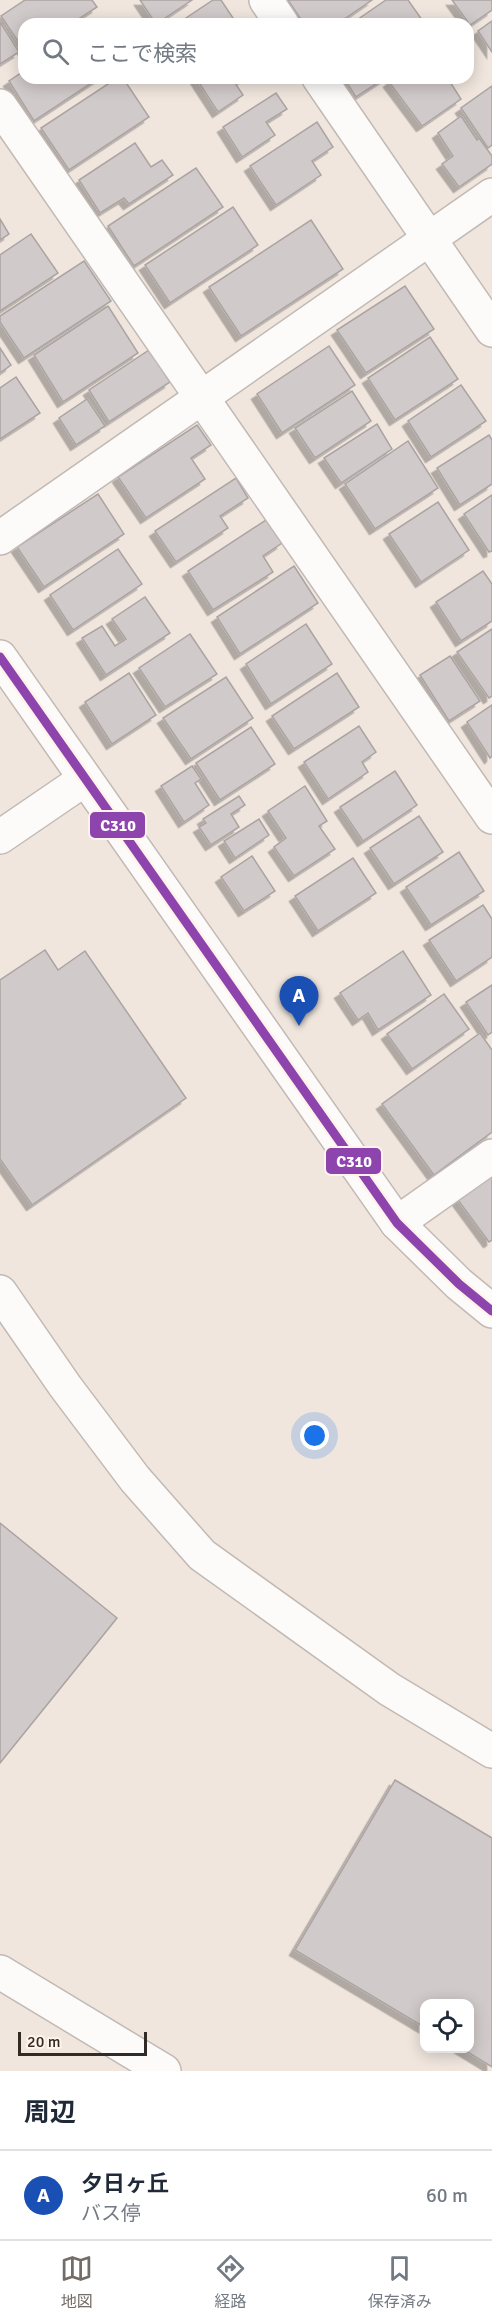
<!DOCTYPE html>
<html lang="ja">
<head>
<meta charset="utf-8">
<style>
  body { margin:0; font-family:Signika,"Noto Sans JP",sans-serif; background:#f6f6f7; color:#1f2937 }
  .controls { position:absolute; right:18px; bottom:18px; display:grid; overflow:hidden; border-radius:12px; box-shadow:0 3px 15px #0003 }
  .controls button { width:54px; height:54px; display:grid; place-items:center; padding:0; border:0; border-bottom:2px solid #e0e1e3; background:#fff; color:#1f2937; font:30px sans-serif }
  .scale { position:absolute; left:18px; bottom:15px; width:129px; box-sizing:border-box; padding-left:6px; border:3px solid #312a25; border-top:0; font-size:16px; line-height:21px; white-space:nowrap; color:#312a25; -webkit-text-stroke:4px #fff3eb; paint-order:stroke }
  .you { position:absolute; left:315px; top:1436px; width:21px; height:21px; margin:-15px; border:4px solid #fff; border-radius:50%; background:#1a73e8; box-shadow:0 0 0 9px #1a73e833 }
  .badge { display:grid; place-items:center; width:39px; height:39px; border-radius:50%; background:#746c66; color:#fff; font-size:20px; font-weight:700 }
  .pin { position:absolute; translate:-50% -50px; filter:drop-shadow(0 2px 3px #0008) }
  .pin::after { content:''; position:absolute; top:32px; width:21px; height:18px; background:inherit; clip-path:polygon(0 0,100% 0,50% 100%) }
  .list { margin:0; padding:0; list-style:none }
  h2 { display:flex; justify-content:space-between; align-items:center; height:78px; margin:0; padding:0 24px; font-size:26px }
  h2 small { font-size:20px; font-weight:400; color:#747a83 }
  .list li { display:grid; grid-template-columns:39px 1fr auto; gap:18px; align-items:center; box-sizing:border-box; height:90px; padding:0 24px; border-top:2px solid #e0e1e3 }
  .list b { display:block; font-size:22px; white-space:nowrap }
  .list p { margin:0; font-size:20px; white-space:nowrap; color:#747a83 }
  .list em { font-size:20px; font-style:normal; color:#747a83 }
  .icon { flex:none; width:33px; height:33px; fill:none; stroke:currentColor; stroke-width:2; stroke-linecap:round; stroke-linejoin:round }
  .map { position:relative; flex:none; width:492px; height:2071px; overflow:hidden }
  .search { position:absolute; background:#fff; box-shadow:0 3px 15px #0003; left:18px; right:18px; top:18px; height:66px; display:flex; align-items:center; gap:15px; box-sizing:border-box; padding:0 21px; border-radius:18px; color:#747a83; font-size:22px }
  .sheet { height:168px; background:#fff }
  nav { display:flex; justify-content:space-around; align-items:center; box-sizing:border-box; height:84px; border-top:2px solid #e0e1e3; background:#fff; font-size:16px; color:#747a83 }
  nav a { display:grid; justify-items:center; gap:3px }
  nav .on { color:#746c66 }
  .map>svg:first-child { display:block }
  .building { fill:#d1caca; stroke:#aba4a3; stroke-width:1.5; filter:url(#shadow) }
  .lines { fill:none; stroke-linecap:round; stroke-linejoin:round }
  .minor-casing { stroke:#c1b9b4; stroke-width:36 }
  .minor { stroke:#fdfbfa; stroke-width:33 }
  .bus-1-casing { stroke:#fff3eb; stroke-width:14 }
  .bus-1 { stroke:#8e44ad; stroke-width:9 }
  .line-badge { stroke:#fff3eb; stroke-width:2 }
  .badge-label { font-size:16px; text-anchor:middle; font-weight:bold; fill:#fff }
</style>
</head>
<body>
<div class="map">
<svg width="492" height="2071" viewBox="0 0 492 2071">
  <defs>
    <filter id="shadow"><feDropShadow dx="-5.5" dy="5.5" stdDeviation="0" flood-color="#0004"/></filter>
  </defs>
  <rect width="100%" height="100%" fill="#f0e6de"/>
  <g class="building">
    <path d="M25,0H92L97,7L71,24H24V50L1,16Z"/>
    <path d="M140,0H192L156,24Z"/>
    <path d="M213,0H221L237,24H177Z"/>
    <path d="M288,0H372L337,24H304Z"/>
    <path d="M386,0H408L425,24H351Z"/>
    <path d="M452,0H492V10L470,25Z"/>
    <path d="M492,21V52L478,31Z"/>
    <path d="M0,22L19,52L0,64Z"/>
    <path d="M24,71V78H99L34,121L9,81Z"/>
    <path d="M117,78H123L149,117L69,170L41,128Z"/>
    <path d="M196,78H244L235,83L243,95L218,112Z"/>
    <path d="M344,78H385L356,97Z"/>
    <path d="M394,78H456L450,82L461,99L422,126L389,82Z"/>
    <path d="M492,86V145L488,148L461,108Z"/>
    <path d="M276,93L287,109L266,122L275,135L242,157L223,127Z"/>
    <path d="M461,116L477,140L479,138L492,156V164L459,187L442,164L453,156L438,133Z"/>
    <path d="M317,122L333,147L312,161L321,175L276,205L250,166Z"/>
    <path d="M135,143L151,167L162,160L173,175L129,204L124,198L100,213L79,180Z"/>
    <path d="M196,168L223,207L134,266L108,226Z"/>
    <path d="M233,207L258,245L170,303L145,265Z"/>
    <path d="M0,219L9,234L0,240Z"/>
    <path d="M311,220L343,269L241,336L209,287Z"/>
    <path d="M31,234L58,273L0,311V255Z"/>
    <path d="M84,261L111,301L24,358L0,322V316Z"/>
    <path d="M405,286L434,329L366,373L337,330Z"/>
    <path d="M108,306L138,353L63,402L34,355Z"/>
    <path d="M430,337L458,379L395,420L368,378Z"/>
    <path d="M329,346L355,385L282,433L257,394Z"/>
    <path d="M0,348L11,365L0,373Z"/>
    <path d="M149,350L170,382L109,422L89,390Z"/>
    <path d="M16,377L40,413L0,439V388Z"/>
    <path d="M461,385L486,421L431,457L408,421Z"/>
    <path d="M352,391L371,421L315,458L295,428Z"/>
    <path d="M87,399L105,426L76,445L59,418Z"/>
    <path d="M377,424L392,449L341,483L324,458Z"/>
    <path d="M197,425L211,445L191,458L205,479L146,518L118,477Z"/>
    <path d="M489,435L492,440V484L460,505L437,468Z"/>
    <path d="M408,441L438,488L375,529L345,484Z"/>
    <path d="M236,478L248,498L220,516L228,528L176,562L155,531Z"/>
    <path d="M98,494L124,534L44,587L17,547Z"/>
    <path d="M492,495V551L489,552L464,514Z"/>
    <path d="M438,502L469,550L421,582L389,534Z"/>
    <path d="M266,520L282,543L263,556L273,572L213,610L188,571Z"/>
    <path d="M118,549L142,584L73,630L50,595Z"/>
    <path d="M294,566L318,603L240,654L217,617Z"/>
    <path d="M483,571L492,584V621L461,641L436,602Z"/>
    <path d="M145,597L170,633L106,675L82,638L102,626L115,646L126,639L112,619Z"/>
    <path d="M306,624L332,664L271,704L246,664Z"/>
    <path d="M492,629V696L489,698L457,652Z"/>
    <path d="M190,634L217,674L165,707L139,668Z"/>
    <path d="M450,656L480,701L449,721L420,675Z"/>
    <path d="M129,673L156,715L112,744L85,702Z"/>
    <path d="M337,673L359,707L294,749L272,716Z"/>
    <path d="M226,677L253,718L191,759L163,718Z"/>
    <path d="M492,705V756L490,758L467,722Z"/>
    <path d="M359,726L376,752L362,762L368,772L328,799L304,762Z"/>
    <path d="M251,727L275,764L220,800L196,763Z"/>
    <path d="M192,766L201,779L195,783L209,805L184,822L161,786Z"/>
    <path d="M395,771L417,805L363,841L340,807Z"/>
    <path d="M305,786L327,821L319,826L335,849L294,876L274,847L286,838L268,811Z"/>
    <path d="M239,796L245,805L231,814L239,827L211,845L199,827L206,823L203,819Z"/>
    <path d="M419,816L443,852L394,884L370,848Z"/>
    <path d="M259,819L269,835L235,858L224,841Z"/>
    <path d="M459,852L484,891L431,925L406,887Z"/>
    <path d="M252,856L275,891L244,911L221,877Z"/>
    <path d="M353,858L376,893L318,931L295,896Z"/>
    <path d="M483,905L492,919V957L456,981L429,940Z"/>
    <path d="M45,950L58,970L85,951L186,1098L32,1205L0,1159V980Z"/>
    <path d="M403,951L431,995L378,1030L368,1013L358,1020L340,993Z"/>
    <path d="M492,985V1032L488,1035L466,1002Z"/>
    <path d="M444,994L469,1029L412,1069L387,1034Z"/>
    <path d="M480,1033L492,1050V1132L434,1175L382,1104Z"/>
    <path d="M492,1175V1240L489,1242L458,1200Z"/>
    <path d="M0,1523L117,1618L0,1763Z"/>
    <path d="M395,1780L492,1838V2067L461,2048H470V2004H424V2027L295,1950Z"/>
  </g>
  <g class="lines">
    <defs>
      <g id="minor">
        <path d="M266,0L282,24"/>
        <path d="M319,78L492,330"/>
        <path d="M0,106L492,817"/>
        <path d="M0,538L492,195"/>
        <path d="M0,657L397,1223L459,1284L492,1311"/>
        <path d="M0,837L85,779"/>
        <path d="M397,1223L492,1156"/>
        <path d="M0,1292L65,1386L135,1479L202,1555L389,1689L492,1751"/>
        <path d="M0,1972L164,2071"/>
      </g>
    </defs>
    <use href="#minor" class="minor-casing"/>
    <use href="#minor" class="minor"/>
    <defs>
      <path id="bus-1" d="M0,657L397,1223L459,1284L492,1311"/>
    </defs>
    <use href="#bus-1" class="bus-1-casing"/>
    <use href="#bus-1" class="bus-1"/>
  </g>
  <g class="line-badge">
    <rect x="89" y="811" width="57" height="28" rx="6" fill="#8e44ad"/>
    <rect x="325" y="1147" width="57" height="28" rx="6" fill="#8e44ad"/>
  </g>
  <g class="badge-label">
    <text x="118" y="831">C310</text>
    <text x="354" y="1167">C310</text>
  </g>
</svg>
<div class="controls">
<button><svg class="icon" aria-label="locate" viewBox="0 0 24 24"><circle cx="12" cy="12" r="6"/><path d="M12 2v4M12 18v4M2 12h4M18 12h4"/></svg></button>
</div>
<div class="scale">20 m</div>
<div class="you"></div>
<div class="pin badge" style="left:299px;top:1026px;background:#1a4fb4">A</div>
<div class="search"><svg class="icon" aria-label="search" viewBox="0 0 24 24"><circle cx="10" cy="10" r="6"/><path d="M15 15l6 6"/></svg>ここで検索</div>
</div>
<section class="sheet">
<h2>周辺<small></small></h2>
<ul class="list">
<li><span class="badge" style="background:#1a4fb4">A</span><div><b>夕日ヶ丘</b><p>バス停</p></div><em>60 m</em></li>
</ul>
</section>
<nav>
<a class="on"><svg class="icon" aria-label="map" viewBox="0 0 24 24"><path d="M3 6l6-2 6 2 6-2v14l-6 2-6-2-6 2zM9 4v14M15 6v14"/></svg>地図</a>
<a><svg class="icon" aria-label="directions" viewBox="0 0 24 24"><path d="M12 3l9 9-9 9-9-9zM9 14v-3h6M13 9l2 2-2 2"/></svg>経路</a>
<a><svg class="icon" aria-label="saved" viewBox="0 0 24 24"><path d="M7 4h10v16l-5-4-5 4z"/></svg>保存済み</a>
</nav>
</body>
</html>
